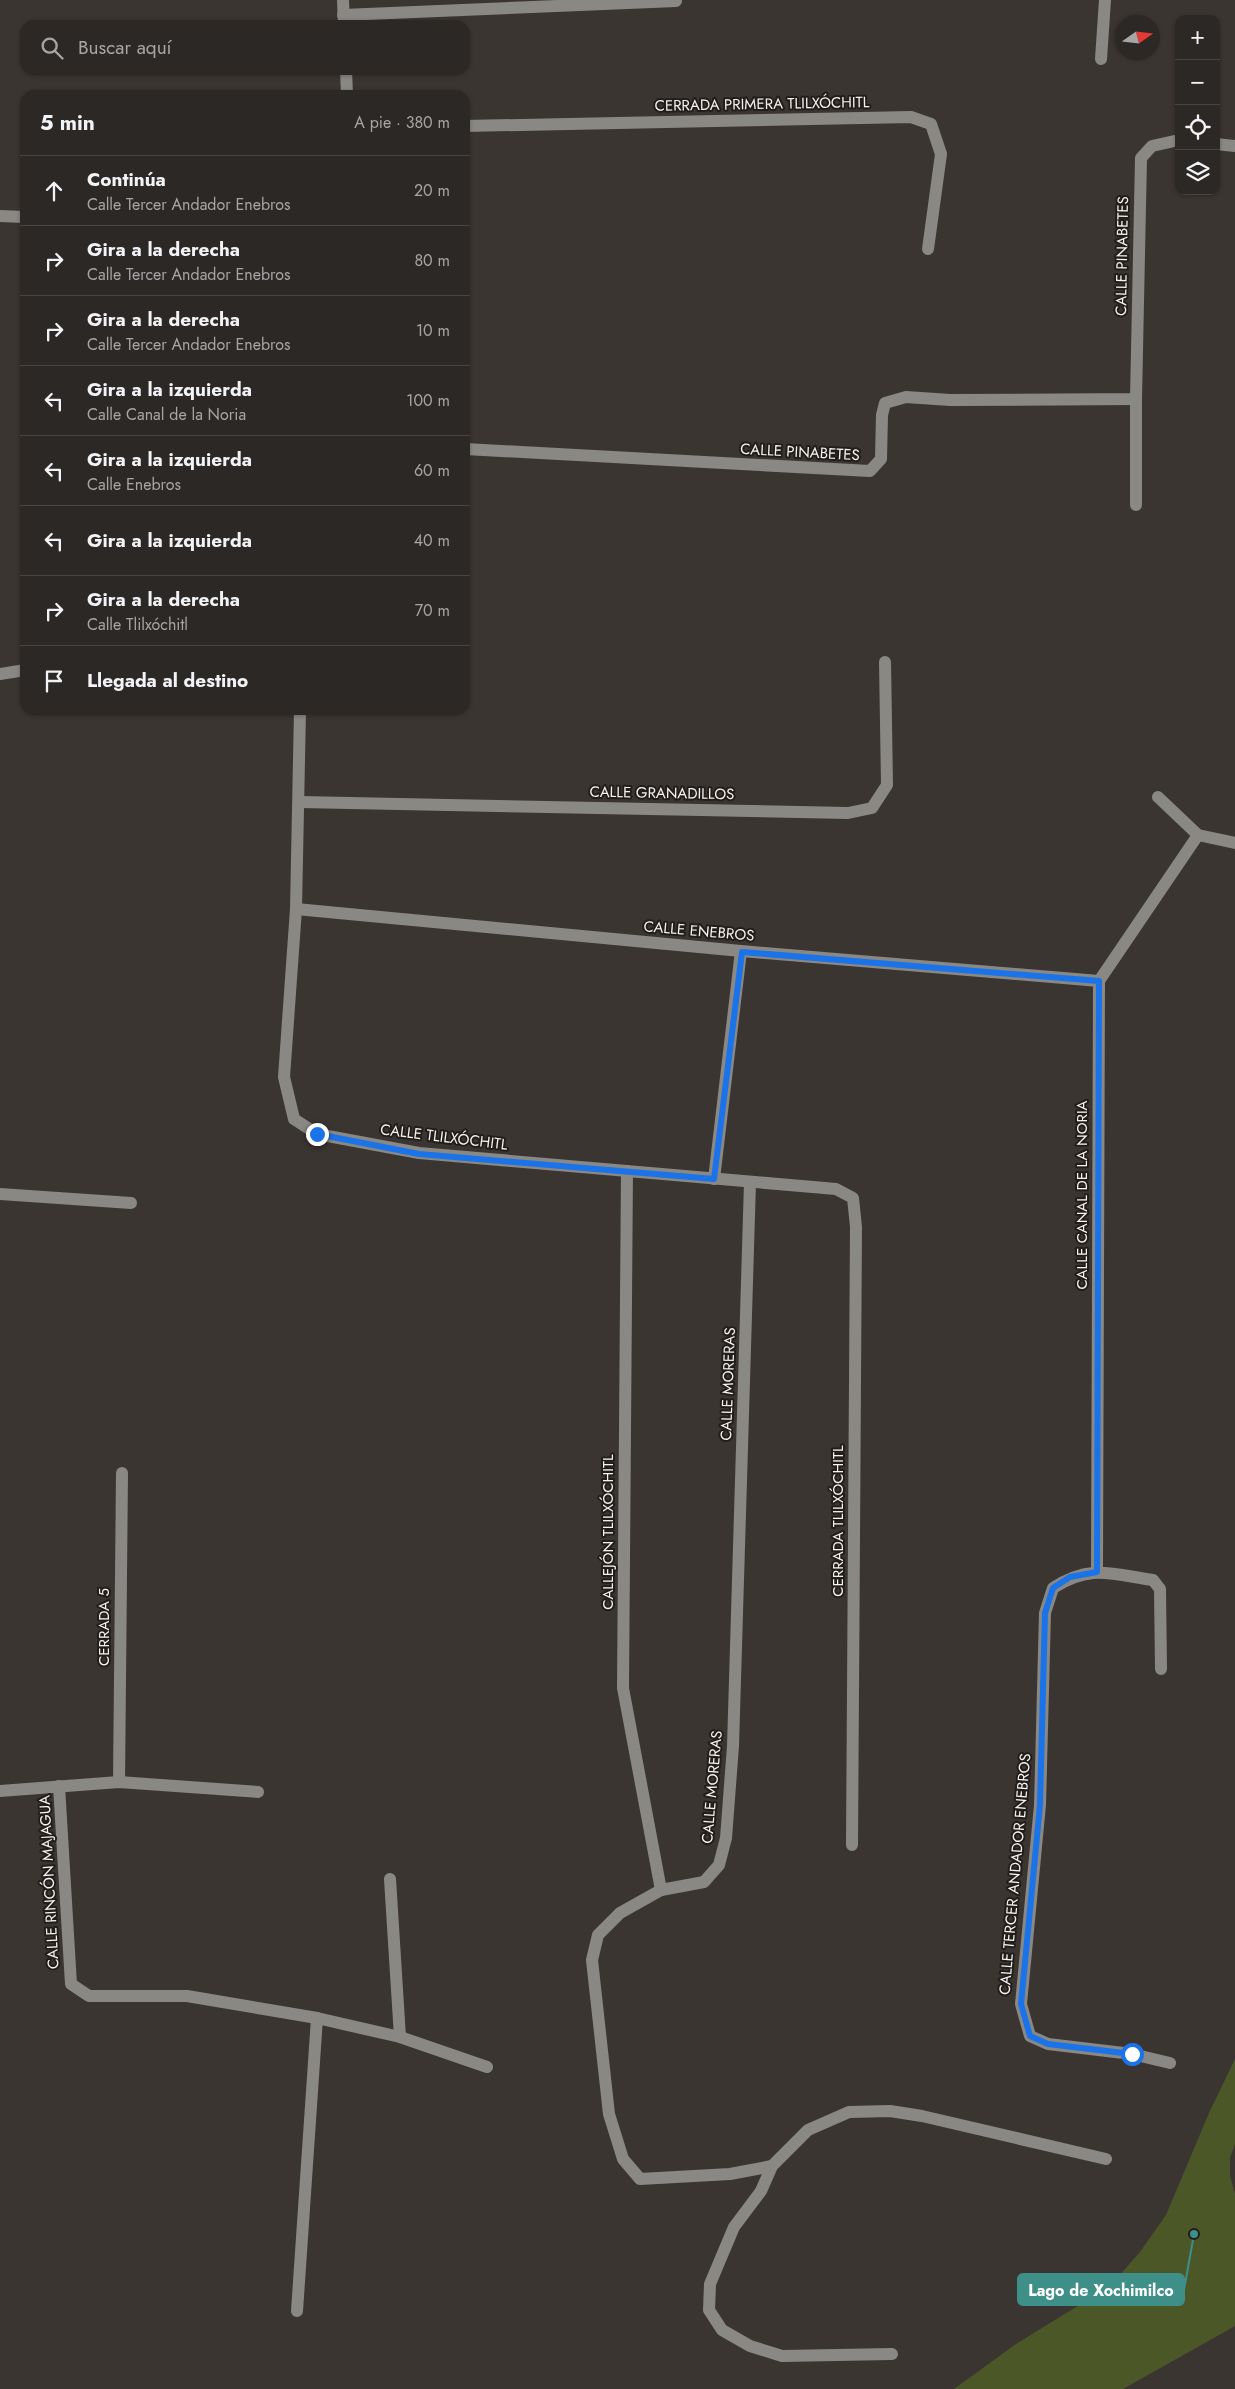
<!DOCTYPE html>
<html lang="es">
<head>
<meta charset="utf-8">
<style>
  body { margin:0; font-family:Jost,sans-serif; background:#383432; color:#f1f3f6 }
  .controls { position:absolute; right:15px; top:15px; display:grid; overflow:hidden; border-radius:10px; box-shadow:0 1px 4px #0004 }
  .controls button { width:45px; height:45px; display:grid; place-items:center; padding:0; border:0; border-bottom:1px solid #484442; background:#2c2825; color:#f1f3f6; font:25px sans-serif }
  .compass { position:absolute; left:1115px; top:15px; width:45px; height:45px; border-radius:50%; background:#2c2825; box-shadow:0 1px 4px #0004; rotate:76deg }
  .stop { position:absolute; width:15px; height:15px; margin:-11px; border:4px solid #1a73e8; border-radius:50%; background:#fff }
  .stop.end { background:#1a73e8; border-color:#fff; box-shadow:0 1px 5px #0008 }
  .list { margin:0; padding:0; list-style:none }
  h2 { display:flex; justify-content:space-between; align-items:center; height:65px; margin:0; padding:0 20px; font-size:21px }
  h2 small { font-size:16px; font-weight:400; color:#a6a6a7 }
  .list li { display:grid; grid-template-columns:32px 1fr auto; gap:15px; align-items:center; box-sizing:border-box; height:70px; padding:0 20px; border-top:1px solid #484442 }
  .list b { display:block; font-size:19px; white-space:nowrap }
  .list p { margin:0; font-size:16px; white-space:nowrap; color:#a6a6a7 }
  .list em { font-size:16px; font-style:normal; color:#a6a6a7 }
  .icon { flex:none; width:28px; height:28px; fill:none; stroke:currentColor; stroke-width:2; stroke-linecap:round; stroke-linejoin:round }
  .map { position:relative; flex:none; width:1235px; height:2389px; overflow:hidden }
  .search { position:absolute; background:#2c2825; box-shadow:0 1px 4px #0004; left:20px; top:20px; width:450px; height:55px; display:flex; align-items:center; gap:12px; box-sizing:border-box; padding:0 18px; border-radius:15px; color:#a6a6a7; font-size:19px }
  .panel { position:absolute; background:#2c2825; box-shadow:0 1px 4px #0004; left:20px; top:90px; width:450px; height:625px; border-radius:15px }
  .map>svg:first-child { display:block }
  .water { fill:#4c5728 }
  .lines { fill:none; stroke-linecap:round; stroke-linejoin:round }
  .minor { stroke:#898884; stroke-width:12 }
  .route { stroke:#1a73e8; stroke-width:6 }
  .labels { text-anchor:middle; stroke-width:4; stroke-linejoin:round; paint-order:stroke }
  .street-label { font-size:15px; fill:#f6f2f0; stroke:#201d1b }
  .leader { fill:none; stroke:#3d8f88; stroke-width:2 }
  .callout-dot { fill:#3d8f88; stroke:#201d1b; stroke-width:2 }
  .callout { fill:#3d8f88; stroke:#3d8f88; stroke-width:2 }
  .callout-label { font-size:16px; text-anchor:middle; font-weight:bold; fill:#fff }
</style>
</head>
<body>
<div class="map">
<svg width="1235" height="2389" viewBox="0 0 1235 2389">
  <rect width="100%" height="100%" fill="#3b3531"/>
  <path class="water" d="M1235,2059V2144L1230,2158V2176L1235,2194V2326L1123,2389H954L1016,2344L1110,2286L1140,2252L1166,2215L1209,2113Z"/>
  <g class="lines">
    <g class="minor">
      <path d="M343,0L344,25"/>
      <path d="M343,15L676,1"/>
      <path d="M1101,59L1105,0"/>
      <path d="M346,70L347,95"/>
      <path d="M465,126L911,117L931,124L941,154L928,249"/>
      <path d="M1216,144L1235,146"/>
      <path d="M0,216L25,217"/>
      <path d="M465,449L870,471L881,459L882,415L885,403L906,397L950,400L1136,399L1141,158L1152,146L1179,140"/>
      <path d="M1136,505V399"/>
      <path d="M0,674L25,670"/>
      <path d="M300,710L296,909L284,1077L294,1119L317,1134L419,1153L836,1189L853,1198L856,1227L852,1845"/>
      <path d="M300,802L848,813L872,808L887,785L885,662"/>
      <path d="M1198,835L1235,843"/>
      <path d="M296,909L741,951L1099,981"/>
      <path d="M627,1171L623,1688L661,1890"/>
      <path d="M714,1179L741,951"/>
      <path d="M750,1182L733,1746L726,1838L719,1865L704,1882L661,1890L620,1913L598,1935L592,1960L609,2114L623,2159L640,2179L730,2174L772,2166"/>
      <path d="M0,1194L131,1203"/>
      <path d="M1097,1572L1099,981L1198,835L1158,797"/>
      <path d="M1161,1669L1160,1589L1153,1580C1111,1574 1090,1564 1053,1588L1045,1613L1040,1805L1021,2004L1030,2036L1048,2044L1132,2054L1170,2063"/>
      <path d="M119,1782L122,1473"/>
      <path d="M59,1786L71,1984L89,1996H187L317,2018L400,2037L487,2067"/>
      <path d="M0,1791L119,1782L258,1792"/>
      <path d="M390,1879L400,2037"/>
      <path d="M297,2311L317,2018"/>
      <path d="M892,2354L782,2356L750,2346L722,2330L709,2310L710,2284L734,2227L761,2191L772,2166L808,2130L849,2112L890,2111L922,2116L1106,2159"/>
    </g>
  </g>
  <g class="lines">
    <path class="route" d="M317,1134L419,1154L714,1179L742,952L1099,981L1097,1572L1070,1577L1053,1588L1045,1613L1040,1805L1021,2004L1030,2036L1048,2044L1132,2054"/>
  </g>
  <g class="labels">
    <g class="street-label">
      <text transform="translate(762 104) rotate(-1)" y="5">CERRADA PRIMERA TLILXÓCHITL</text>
      <text transform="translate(1122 256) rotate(-89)" y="5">CALLE PINABETES</text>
      <text transform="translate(800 452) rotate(3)" y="5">CALLE PINABETES</text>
      <text transform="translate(662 793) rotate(1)" y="5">CALLE GRANADILLOS</text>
      <text transform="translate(699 931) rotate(5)" y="5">CALLE ENEBROS</text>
      <text transform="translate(444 1137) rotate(7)" y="5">CALLE TLILXÓCHITL</text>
      <text transform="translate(1082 1195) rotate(-90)" y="5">CALLE CANAL DE LA NORIA</text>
      <text transform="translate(728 1384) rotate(-88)" y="5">CALLE MORERAS</text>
      <text transform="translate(838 1521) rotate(-90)" y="5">CERRADA TLILXÓCHITL</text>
      <text transform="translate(608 1532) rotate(-90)" y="5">CALLEJÓN TLILXÓCHITL</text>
      <text transform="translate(104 1627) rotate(-90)" y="5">CERRADA 5</text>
      <text transform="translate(712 1787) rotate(-85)" y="5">CALLE MORERAS</text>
      <text transform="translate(1015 1874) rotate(-85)" y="5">CALLE TERCER ANDADOR ENEBROS</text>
      <text transform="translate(49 1882) rotate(-93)" y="5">CALLE RINCÓN MAJAGUA</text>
    </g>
  </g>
  <path class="leader" d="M1194 2234L1184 2290"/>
  <circle class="callout-dot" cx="1194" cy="2234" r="5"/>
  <rect class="callout" x="1018" y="2274" width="166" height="31" rx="5"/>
  <g class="callout-label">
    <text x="1101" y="2296">Lago de Xochimilco</text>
  </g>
</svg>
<div class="controls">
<button>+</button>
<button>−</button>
<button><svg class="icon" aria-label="locate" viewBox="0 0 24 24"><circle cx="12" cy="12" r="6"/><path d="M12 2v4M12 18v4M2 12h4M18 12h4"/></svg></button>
<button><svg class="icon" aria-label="layers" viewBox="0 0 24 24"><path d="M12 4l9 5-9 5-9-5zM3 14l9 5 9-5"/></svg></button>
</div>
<svg class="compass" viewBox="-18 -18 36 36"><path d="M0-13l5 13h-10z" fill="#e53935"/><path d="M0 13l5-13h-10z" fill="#a6a6a7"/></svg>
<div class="stop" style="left:1132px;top:2054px"></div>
<div class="stop end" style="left:317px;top:1134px"></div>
<div class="search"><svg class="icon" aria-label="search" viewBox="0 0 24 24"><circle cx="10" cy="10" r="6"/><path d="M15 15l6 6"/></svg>Buscar aquí</div>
<section class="panel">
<h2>5 min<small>A pie · 380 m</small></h2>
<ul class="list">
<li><svg class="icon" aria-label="ahead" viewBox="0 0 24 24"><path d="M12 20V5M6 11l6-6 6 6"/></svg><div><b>Continúa</b><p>Calle Tercer Andador Enebros</p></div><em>20 m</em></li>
<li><svg class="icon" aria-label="right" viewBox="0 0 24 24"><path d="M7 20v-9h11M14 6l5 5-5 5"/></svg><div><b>Gira a la derecha</b><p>Calle Tercer Andador Enebros</p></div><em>80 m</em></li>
<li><svg class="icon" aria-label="right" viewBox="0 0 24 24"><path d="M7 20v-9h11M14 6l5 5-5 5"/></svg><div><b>Gira a la derecha</b><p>Calle Tercer Andador Enebros</p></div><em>10 m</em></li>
<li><svg class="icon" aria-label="left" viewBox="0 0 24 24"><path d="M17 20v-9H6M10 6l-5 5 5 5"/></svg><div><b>Gira a la izquierda</b><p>Calle Canal de la Noria</p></div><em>100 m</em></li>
<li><svg class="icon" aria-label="left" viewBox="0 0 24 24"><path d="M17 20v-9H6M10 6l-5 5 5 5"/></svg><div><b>Gira a la izquierda</b><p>Calle Enebros</p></div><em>60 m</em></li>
<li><svg class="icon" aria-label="left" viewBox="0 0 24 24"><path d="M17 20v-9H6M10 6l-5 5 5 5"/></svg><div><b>Gira a la izquierda</b></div><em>40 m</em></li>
<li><svg class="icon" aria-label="right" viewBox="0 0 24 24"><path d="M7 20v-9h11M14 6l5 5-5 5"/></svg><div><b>Gira a la derecha</b><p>Calle Tlilxóchitl</p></div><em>70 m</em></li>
<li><svg class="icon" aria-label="arrive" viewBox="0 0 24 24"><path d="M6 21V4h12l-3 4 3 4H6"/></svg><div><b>Llegada al destino</b></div></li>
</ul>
</section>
</div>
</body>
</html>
